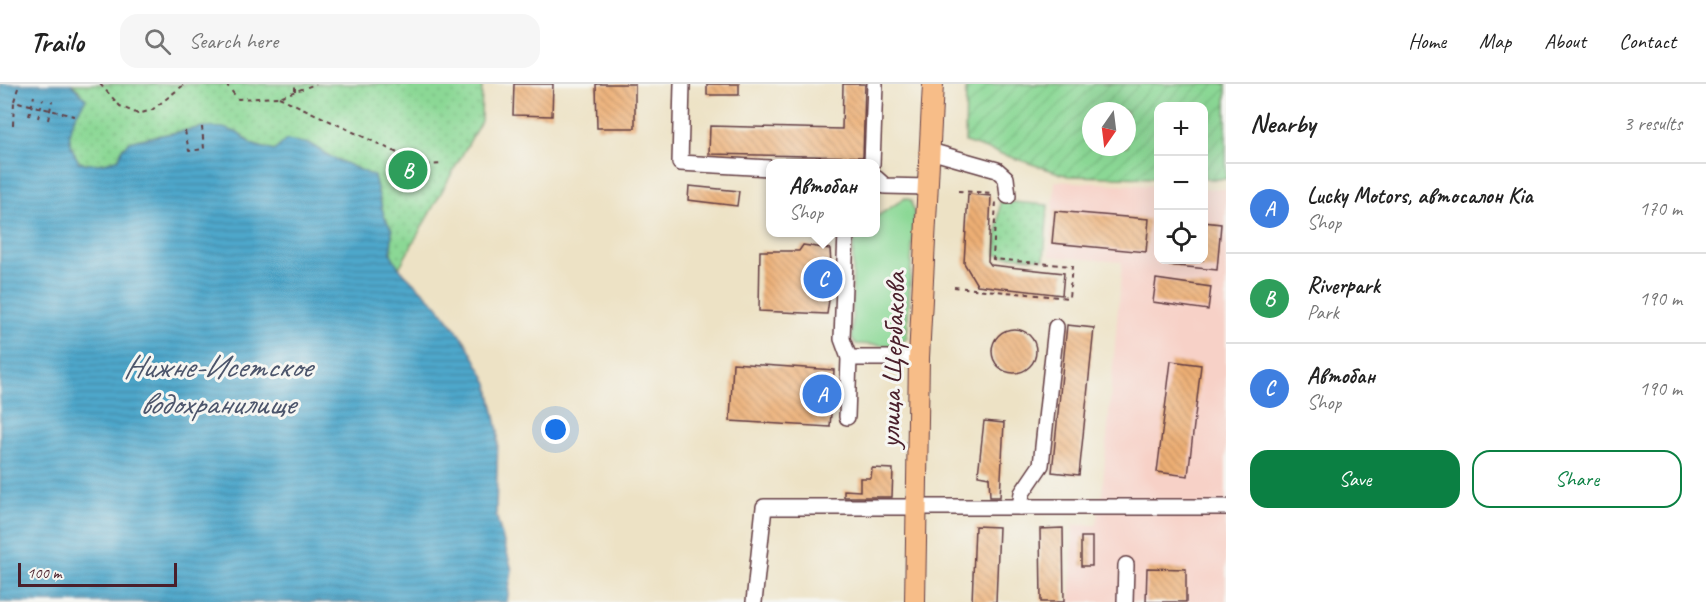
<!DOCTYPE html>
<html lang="en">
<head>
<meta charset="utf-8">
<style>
  body { margin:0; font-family:Caveat,sans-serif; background:#f6f6f6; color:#222 }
  .controls { position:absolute; right:18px; top:18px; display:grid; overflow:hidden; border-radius:12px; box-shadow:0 6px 24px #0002 }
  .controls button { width:54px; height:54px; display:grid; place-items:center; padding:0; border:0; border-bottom:2px solid #e0e0e0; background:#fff; color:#222; font:30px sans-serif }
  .compass { position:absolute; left:1082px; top:18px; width:54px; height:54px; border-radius:50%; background:#fff; box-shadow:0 6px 24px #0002; rotate:194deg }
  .scale { position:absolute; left:18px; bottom:15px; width:159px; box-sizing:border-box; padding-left:6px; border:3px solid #4a1f2b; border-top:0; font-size:16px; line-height:21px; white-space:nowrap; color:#4a1f2b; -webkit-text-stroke:4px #f6f6f2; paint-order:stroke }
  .you { position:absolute; left:556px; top:346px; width:21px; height:21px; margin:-15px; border:4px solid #fff; border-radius:50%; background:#1a73e8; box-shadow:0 0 0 9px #1a73e833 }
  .badge { display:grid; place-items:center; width:39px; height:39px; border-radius:50%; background:#0b8043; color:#fff; font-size:20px; font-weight:700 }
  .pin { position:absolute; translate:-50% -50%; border:3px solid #fff; box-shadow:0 2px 6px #0006 }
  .popup { position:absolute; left:766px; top:75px; width:114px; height:78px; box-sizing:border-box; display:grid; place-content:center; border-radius:12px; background:#fff; filter:drop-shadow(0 2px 4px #0005); font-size:20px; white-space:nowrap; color:#767676 }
  .popup b { font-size:22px; color:#222 }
  .popup::after { content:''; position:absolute; left:50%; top:100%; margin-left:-12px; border:12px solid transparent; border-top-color:#fff }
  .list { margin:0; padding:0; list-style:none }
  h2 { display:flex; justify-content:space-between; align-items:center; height:78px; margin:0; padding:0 24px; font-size:26px }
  h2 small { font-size:20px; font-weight:400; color:#767676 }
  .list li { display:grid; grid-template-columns:39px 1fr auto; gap:18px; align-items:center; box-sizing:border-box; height:90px; padding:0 24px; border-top:2px solid #e0e0e0 }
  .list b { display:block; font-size:22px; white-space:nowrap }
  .list p { margin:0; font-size:20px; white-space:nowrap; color:#767676 }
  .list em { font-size:20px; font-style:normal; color:#767676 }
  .actions { display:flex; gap:12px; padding:18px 24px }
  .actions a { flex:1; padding:14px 0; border:2px solid #0b8043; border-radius:18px; text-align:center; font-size:21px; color:#0b8043 }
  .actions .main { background:#0b8043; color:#fff }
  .icon { flex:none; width:33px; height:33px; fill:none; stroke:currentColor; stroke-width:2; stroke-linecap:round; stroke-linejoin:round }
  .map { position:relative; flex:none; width:1226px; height:518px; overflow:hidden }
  header { display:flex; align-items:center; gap:36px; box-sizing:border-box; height:84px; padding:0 30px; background:#fff; border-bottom:2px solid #e0e0e0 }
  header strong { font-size:28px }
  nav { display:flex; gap:33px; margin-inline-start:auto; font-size:21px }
  .search { width:420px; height:54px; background:#f6f6f6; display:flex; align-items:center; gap:15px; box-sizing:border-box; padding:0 21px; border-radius:18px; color:#767676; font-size:22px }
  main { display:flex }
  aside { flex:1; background:#fff }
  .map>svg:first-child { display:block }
  .built { fill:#f7d1c7 }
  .grass { fill:#8bd895; stroke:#6a7c60; stroke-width:1.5 }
  .park { fill:url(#park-dots); stroke:#6a7c60; stroke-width:1.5 }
  .garden { fill:url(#garden-furrows); stroke:#6a7c60; stroke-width:1.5; fill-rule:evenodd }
  .water { fill:url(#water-rules); stroke:#4c637b; stroke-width:1.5 }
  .building { fill:url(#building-back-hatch) }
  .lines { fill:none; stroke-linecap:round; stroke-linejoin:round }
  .minor-casing { stroke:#623c42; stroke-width:18 }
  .major-casing { stroke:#623c42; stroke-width:22 }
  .path { stroke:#623c42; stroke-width:2; stroke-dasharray:4.5 4.5; stroke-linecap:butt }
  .minor { stroke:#fff; stroke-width:15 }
  .major { stroke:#f7bd88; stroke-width:20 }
  .labels { text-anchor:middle; stroke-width:6; stroke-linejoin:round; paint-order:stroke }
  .street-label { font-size:30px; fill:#4a1f2b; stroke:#f6f6f2 }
  .water-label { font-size:32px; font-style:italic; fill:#4c556b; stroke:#f6f6f2 }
</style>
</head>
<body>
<header>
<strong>Trailo</strong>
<div class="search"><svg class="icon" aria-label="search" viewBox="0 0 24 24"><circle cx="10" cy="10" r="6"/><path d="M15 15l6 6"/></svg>Search here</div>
<nav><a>Home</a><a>Map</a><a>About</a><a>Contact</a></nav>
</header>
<main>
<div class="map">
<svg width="1226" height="518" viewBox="0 0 1226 518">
  <defs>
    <pattern id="park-dots" width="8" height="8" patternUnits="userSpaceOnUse" patternTransform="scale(1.5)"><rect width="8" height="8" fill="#8bd895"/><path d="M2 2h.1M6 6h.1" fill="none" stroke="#79b981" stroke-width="1.8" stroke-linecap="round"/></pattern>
    <pattern id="garden-furrows" width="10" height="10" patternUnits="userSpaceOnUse" patternTransform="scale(1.5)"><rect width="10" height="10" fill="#8bd895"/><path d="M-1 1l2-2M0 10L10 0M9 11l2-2" fill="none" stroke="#79b981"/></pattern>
    <pattern id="water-rules" width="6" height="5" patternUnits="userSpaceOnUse" patternTransform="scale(1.5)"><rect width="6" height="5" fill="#4ea7cb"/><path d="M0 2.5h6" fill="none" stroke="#4387a5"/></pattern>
    <pattern id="building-back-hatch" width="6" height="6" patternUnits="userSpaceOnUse" patternTransform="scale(1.5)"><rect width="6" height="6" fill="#edaf74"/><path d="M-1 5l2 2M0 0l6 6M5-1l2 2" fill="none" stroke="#c28e5f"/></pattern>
  </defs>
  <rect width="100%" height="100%" fill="#f6f6f2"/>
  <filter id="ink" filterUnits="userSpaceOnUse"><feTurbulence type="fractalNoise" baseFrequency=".0167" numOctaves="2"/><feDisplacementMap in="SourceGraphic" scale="12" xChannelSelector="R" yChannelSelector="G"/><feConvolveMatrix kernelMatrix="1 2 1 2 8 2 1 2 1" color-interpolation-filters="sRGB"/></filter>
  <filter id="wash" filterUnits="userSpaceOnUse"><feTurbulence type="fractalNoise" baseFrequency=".008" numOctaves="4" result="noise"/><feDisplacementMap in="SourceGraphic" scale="24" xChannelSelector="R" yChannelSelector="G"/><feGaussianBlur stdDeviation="1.35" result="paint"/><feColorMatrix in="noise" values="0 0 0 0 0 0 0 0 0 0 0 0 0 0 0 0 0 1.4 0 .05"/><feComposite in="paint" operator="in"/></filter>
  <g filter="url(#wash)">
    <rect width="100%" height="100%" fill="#ede2c5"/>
    <path class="built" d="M1055,97L1158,102V176H1204V105H1226V518H1070L1073,441H1096L1101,422L1122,178L1049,172Z"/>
    <path class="grass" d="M905,114L911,116L914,130L907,254L898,262L856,260L852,254L853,162L858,149L876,148V133Z"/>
    <g class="park">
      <path d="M71,0H482L481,37L399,184L391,170L392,146L384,132L374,92L331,73L310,60L274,67L251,60L239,49L203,43L131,57L122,65L119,74C107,80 91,82 79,78L68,58L69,44L79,25V6Z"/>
      <path d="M1000,117L1048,121L1044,175L996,171Z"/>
    </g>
    <path class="garden" d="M966,0H1226V95H1204V22H1158V94L1068,92L965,58ZM1091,27H1127V63H1091Z"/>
    <path class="water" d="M0,0H71L86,15C70,40 62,50 79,78C91,82 107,80 119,74L122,65L131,57L204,43L223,44L239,49L251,60L274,67L286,56L310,60L331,73L374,92L384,132L392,146L391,170L399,184L437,221L465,257L488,299L498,347L496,431L512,486L507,518H0Z"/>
    <g id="blocks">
      <g class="building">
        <path d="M514,0H553L552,32L513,31Z"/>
        <path d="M596,0H635V44H597Z"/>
        <rect x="707" y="0" width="32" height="11"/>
        <path d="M843,0H865L863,73L709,70L710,42L842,45Z"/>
        <path d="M689,102L739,107L737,122L688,116Z"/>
        <path d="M968,110L991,112L988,177L991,181L1064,189L1062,211L977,201L964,179Z"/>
        <path d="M1055,127L1149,135L1146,168L1052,159Z"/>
        <path d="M1203,138L1221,140L1217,186L1168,181L1169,176H1203Z"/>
        <path d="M803,161L830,165L832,195L827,230L759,227L760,167H799Z"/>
        <path d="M1156,195L1211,203L1208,226L1153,218Z"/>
        <path d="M1067,241L1094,244L1079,391L1052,388Z"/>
        <circle cx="1014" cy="267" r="22"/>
        <path d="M1171,277L1201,281L1188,392L1157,388Z"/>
        <path d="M733,279L834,286L830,343L730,337Z"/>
        <path d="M984,337L1004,339L1000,413H990L989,393L978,391Z"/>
        <path d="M872,384L893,385L892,413H844V406L860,407V394H871Z"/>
        <path d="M975,442L999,443L996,518H972Z"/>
        <path d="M1063,444L1064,518H1041L1040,445Z"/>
        <rect x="1081" y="453" width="11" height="29"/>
        <path d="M1147,484L1186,485V518H1146Z"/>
      </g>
    </g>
  </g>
  <g filter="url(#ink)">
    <use href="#blocks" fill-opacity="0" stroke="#623c42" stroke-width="1.5"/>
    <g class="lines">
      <defs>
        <g id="minor">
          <path d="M682,0L680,79L770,84"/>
          <path d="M930,67L997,86L1006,94L1008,112"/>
          <path d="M872,80L875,0"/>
          <path d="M876,94L885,102L929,103"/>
          <path d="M846,148L842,255L849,274L847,333"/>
          <path d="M849,274H919"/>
          <path d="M1020,423L1022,409L1041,381L1056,243"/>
          <path d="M754,518L764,423H1226"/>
          <path d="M1125,518L1126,481"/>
        </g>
        <path id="major" d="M915,518L919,274L933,0"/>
      </defs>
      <use href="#minor" class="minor-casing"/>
      <use href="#major" class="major-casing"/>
      <g class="path">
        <path d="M100,0L120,22L138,30L152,26L185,0"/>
        <path d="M226,0L238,15L279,13L316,0"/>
        <path d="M18,4L14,17L74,32"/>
        <path d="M295,7V0"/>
        <path d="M279,13L423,81L442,80"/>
        <path d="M29,32L34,12"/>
        <path d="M38,34L43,15"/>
        <path d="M48,36L52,17"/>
        <path d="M13,41L14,17"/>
        <path d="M185,47L189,67L204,65L202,43"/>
        <path d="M958,107L992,109"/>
        <path d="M954,203L1069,214L1072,182L993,175L996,116"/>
      </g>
      <use href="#minor" class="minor"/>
      <use href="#major" class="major"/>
    </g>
  </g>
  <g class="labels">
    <g class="street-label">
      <text transform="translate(892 276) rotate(-88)" y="10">улица Щербакова</text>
    </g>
    <g class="water-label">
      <text x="217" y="293">Нижне-Исетское<tspan x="217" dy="37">водохранилище</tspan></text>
    </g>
  </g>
</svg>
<div class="controls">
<button>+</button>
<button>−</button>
<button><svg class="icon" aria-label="locate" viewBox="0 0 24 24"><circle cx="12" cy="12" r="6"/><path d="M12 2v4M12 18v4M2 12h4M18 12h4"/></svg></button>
</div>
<svg class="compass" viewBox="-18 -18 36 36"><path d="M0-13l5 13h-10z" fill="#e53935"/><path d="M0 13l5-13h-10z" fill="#767676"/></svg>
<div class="scale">100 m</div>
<div class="you"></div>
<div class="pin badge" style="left:822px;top:310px;background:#3f7fe0">A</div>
<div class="pin badge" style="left:408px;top:86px;background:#2e9e5b">B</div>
<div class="pin badge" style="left:823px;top:195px;background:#3f7fe0">C</div>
<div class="popup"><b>Автобан</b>Shop</div>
</div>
<aside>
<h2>Nearby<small>3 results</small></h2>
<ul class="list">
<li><span class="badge" style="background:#3f7fe0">A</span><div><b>Lucky Motors, автосалон Kia</b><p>Shop</p></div><em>170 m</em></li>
<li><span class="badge" style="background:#2e9e5b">B</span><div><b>Riverpark</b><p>Park</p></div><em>190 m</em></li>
<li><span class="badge" style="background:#3f7fe0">C</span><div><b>Автобан</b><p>Shop</p></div><em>190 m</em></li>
</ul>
<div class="actions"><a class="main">Save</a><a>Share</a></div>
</aside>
</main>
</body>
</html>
